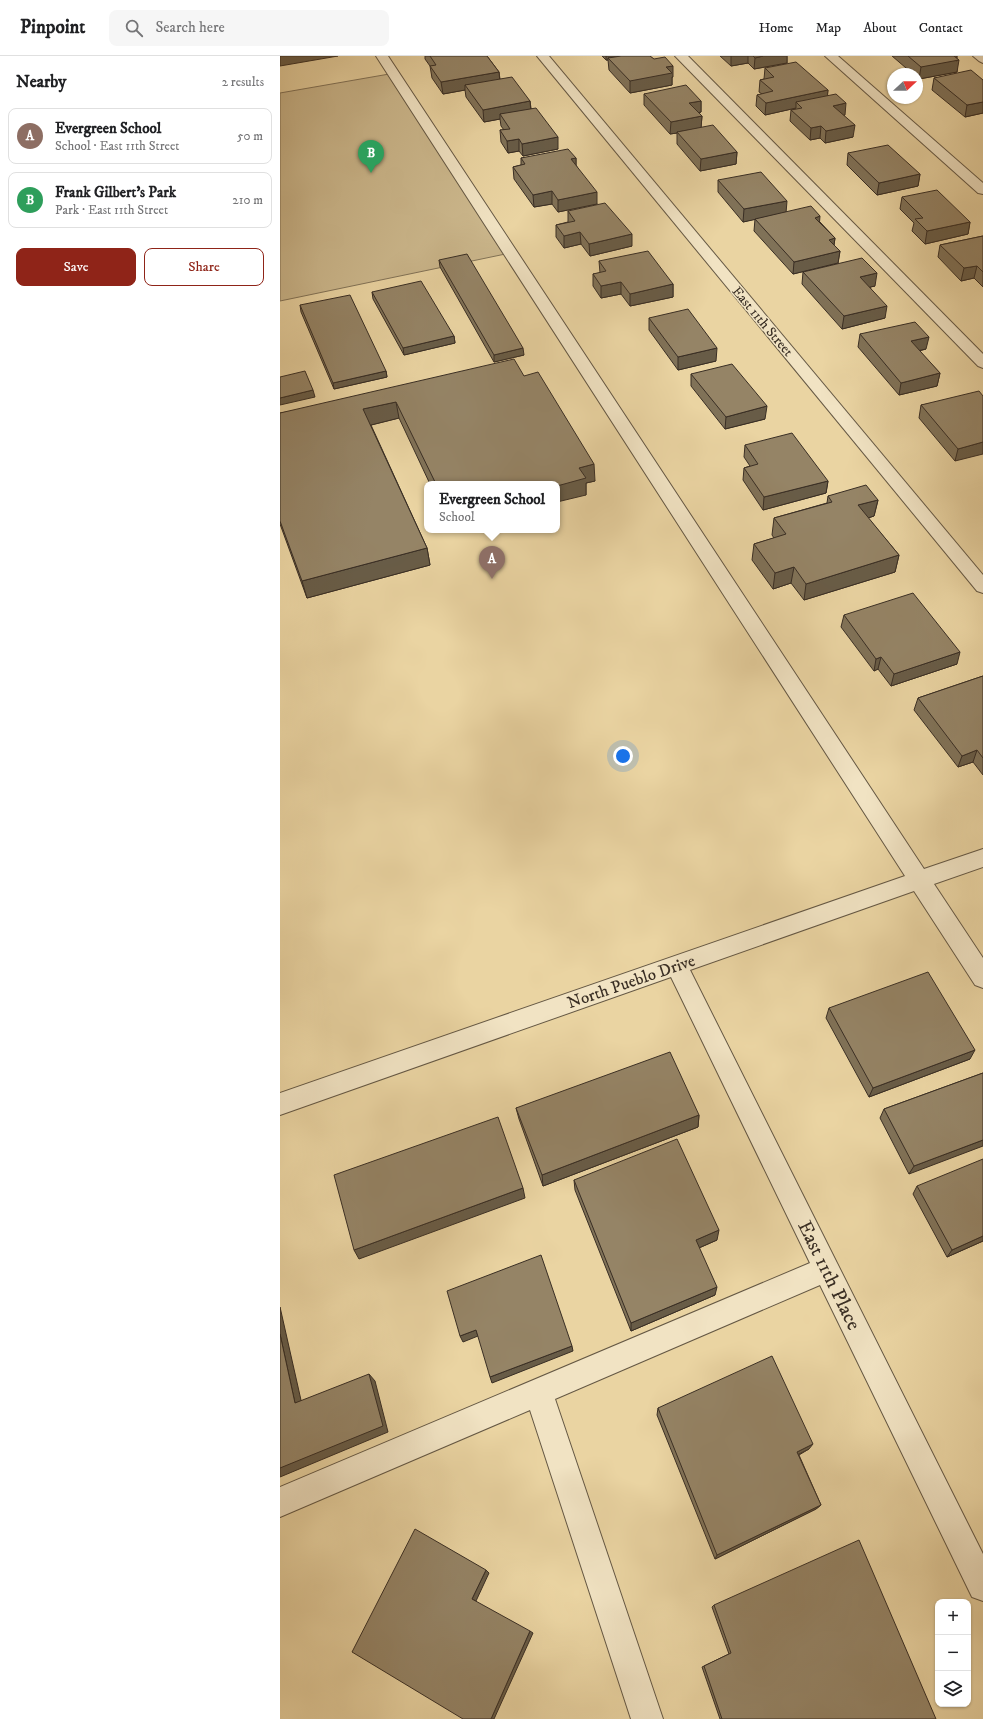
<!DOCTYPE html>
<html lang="en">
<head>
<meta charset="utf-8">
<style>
  body { margin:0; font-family:"IM FELL DW Pica",serif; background:#f6f6f6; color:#202124 }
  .controls { position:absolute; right:12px; bottom:12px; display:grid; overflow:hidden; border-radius:8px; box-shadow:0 1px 3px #0004 }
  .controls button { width:36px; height:36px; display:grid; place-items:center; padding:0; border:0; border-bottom:1px solid #e0e0e0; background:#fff; color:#202124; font:20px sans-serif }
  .compass { position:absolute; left:607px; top:12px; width:36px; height:36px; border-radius:50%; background:#fff; box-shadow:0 1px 3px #0004; rotate:68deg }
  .you { position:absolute; left:343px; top:700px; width:14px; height:14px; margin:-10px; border:3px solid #fff; border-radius:50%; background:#1a73e8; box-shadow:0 0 0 6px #1a73e833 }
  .badge { display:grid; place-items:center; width:26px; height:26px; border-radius:50%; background:#8f2418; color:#fff; font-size:13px; font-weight:700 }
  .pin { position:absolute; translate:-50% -33px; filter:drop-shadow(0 1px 2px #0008) }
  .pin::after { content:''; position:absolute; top:21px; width:14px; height:12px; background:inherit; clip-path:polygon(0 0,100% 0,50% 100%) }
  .popup { position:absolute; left:144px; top:425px; width:136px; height:52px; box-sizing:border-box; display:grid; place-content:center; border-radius:8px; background:#fff; filter:drop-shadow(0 1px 3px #0005); font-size:13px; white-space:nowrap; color:#757577 }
  .popup b { font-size:15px; color:#202124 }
  .popup::after { content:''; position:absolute; left:50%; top:100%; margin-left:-8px; border:8px solid transparent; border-top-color:#fff }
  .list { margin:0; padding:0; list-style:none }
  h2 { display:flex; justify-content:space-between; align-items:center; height:52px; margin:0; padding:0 16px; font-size:17px }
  h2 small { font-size:13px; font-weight:400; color:#757577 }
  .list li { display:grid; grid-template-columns:26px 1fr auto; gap:12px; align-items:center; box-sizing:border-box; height:56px; margin:0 8px 8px; padding:0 8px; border:1px solid #e0e0e0; border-radius:8px }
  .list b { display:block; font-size:15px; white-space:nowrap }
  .list p { margin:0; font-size:13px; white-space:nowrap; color:#757577 }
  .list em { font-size:13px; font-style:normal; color:#757577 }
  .actions { display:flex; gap:8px; padding:12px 16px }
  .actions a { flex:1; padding:9px 0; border:1px solid #8f2418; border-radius:8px; text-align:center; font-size:14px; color:#8f2418 }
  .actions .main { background:#8f2418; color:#fff }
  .icon { flex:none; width:22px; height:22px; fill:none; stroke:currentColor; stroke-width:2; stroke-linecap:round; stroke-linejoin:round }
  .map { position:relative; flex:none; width:703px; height:1663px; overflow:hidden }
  header { display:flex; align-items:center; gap:24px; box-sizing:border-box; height:56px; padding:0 20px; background:#fff; border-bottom:1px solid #e0e0e0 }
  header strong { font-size:19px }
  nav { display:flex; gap:22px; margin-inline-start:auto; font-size:14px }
  .search { width:280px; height:36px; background:#f6f6f6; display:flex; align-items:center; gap:10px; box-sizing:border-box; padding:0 14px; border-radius:8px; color:#757577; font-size:15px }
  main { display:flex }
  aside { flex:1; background:#fff }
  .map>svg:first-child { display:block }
  .green { fill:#ccb88d; stroke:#827358 }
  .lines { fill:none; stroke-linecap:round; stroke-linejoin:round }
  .minor-casing { stroke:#655844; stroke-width:2 }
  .minor { fill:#f1e3c3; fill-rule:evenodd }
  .wall { fill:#807258; stroke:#392e24 }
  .shaded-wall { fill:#685c47; stroke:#392e24 }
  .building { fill:#958466; stroke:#392e24 }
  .labels { text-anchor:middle; stroke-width:3; stroke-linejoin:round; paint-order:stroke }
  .far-street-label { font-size:14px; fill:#392e24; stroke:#f1e3c3 }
  .street-label { font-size:17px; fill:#392e24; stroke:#f1e3c3 }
  .near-street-label { font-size:20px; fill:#392e24; stroke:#f1e3c3 }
</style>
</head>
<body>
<header>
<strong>Pinpoint</strong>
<div class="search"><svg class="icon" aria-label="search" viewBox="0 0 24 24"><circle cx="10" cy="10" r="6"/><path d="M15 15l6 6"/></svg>Search here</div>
<nav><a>Home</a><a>Map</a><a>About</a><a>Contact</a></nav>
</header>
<main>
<aside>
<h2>Nearby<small>2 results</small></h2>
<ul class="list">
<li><span class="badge" style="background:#8d6e63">A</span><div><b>Evergreen School</b><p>School · East 11th Street</p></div><em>50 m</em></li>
<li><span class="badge" style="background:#2e9e5b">B</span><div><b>Frank Gilbert's Park</b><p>Park · East 11th Street</p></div><em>210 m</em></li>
</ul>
<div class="actions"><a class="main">Save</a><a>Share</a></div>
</aside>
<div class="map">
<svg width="703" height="1663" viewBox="0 0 703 1663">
  <rect width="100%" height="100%" fill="#ead4a2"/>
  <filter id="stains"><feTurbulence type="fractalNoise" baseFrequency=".005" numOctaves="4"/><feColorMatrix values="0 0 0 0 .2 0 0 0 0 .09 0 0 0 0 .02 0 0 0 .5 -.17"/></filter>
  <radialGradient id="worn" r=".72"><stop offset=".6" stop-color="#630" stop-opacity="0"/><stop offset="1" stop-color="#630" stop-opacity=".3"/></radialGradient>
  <path class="green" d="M115,17L235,196L0,245V37Z"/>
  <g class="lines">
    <defs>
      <g id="minor">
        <path d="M96,0H108L644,813L703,793V811L654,828L703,902V932L695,929L634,835L410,914L703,1498V1545L692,1541L540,1229L275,1343L383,1663H351L250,1354L0,1461V1431L530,1207L391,921L0,1059V1037L625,820Z"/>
        <path d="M257,0H269L703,519V537L697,535Z"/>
        <path d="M395,0H408L703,298V312L698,310Z"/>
        <path d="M545,0H558L703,127V138L698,137Z"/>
        <path d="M693,0H703V7L699,5Z"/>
      </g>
    </defs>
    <use href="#minor" class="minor-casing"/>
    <use href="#minor" class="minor"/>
  </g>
  <g class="wall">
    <path d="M145,0H207L219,16L220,23L250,45L251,52L278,93L243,100L239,95L228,97L221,86L220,74H224L221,70L220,63L204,66L186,41L185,34L163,38L152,22L150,10L145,3Z"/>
    <path d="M322,0H370L393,21H392V29L350,37L329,14L328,4H326Z"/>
    <path d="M440,0H507V7L474,13L468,7L451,10Z"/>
    <path d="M612,0H677V16L639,23L637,21V18H633Z"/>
    <path d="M485,12L548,34L547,40L565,59H564L573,81L545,87L540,82L530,84L510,65L511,54L516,52L485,59L476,50L477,39L482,38L479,36L480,24L484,23Z"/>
    <path d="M654,22L703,24V57L685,61L652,34Z"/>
    <path d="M364,38L421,45V56L419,57L422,60L421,71L457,96L456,108L420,115L397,88V77L390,78L364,49Z"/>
    <path d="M568,97L640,118L638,130L597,139L567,109Z"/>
    <path d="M241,102H296V109L317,148L278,156L272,148L254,151L234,123L233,111L241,109Z"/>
    <path d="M438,124L506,156L540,166L555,182L554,189L560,195L558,207L513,218L474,175L475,163L479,162L463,166L438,136Z"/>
    <path d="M622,141L690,166L688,178L645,188L632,175L634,167L620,153Z"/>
    <path d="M288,155L352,190L310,200L301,188L284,192L276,181V169L288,166Z"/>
    <path d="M703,180V231L694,222L681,225L658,201L660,189Z"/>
    <path d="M159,204L244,299L214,306L160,211Z"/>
    <path d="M319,205L393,228V241L350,250L341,238L321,242L313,230V218L320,217Z"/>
    <path d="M523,216L595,230L590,231L605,262L562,273L522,228Z"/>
    <path d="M92,236L174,280L175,287L124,299L93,243Z"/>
    <path d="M20,249L106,315L107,321L54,333L21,256Z"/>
    <path d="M369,262L436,305L398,314L369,274Z"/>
    <path d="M580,278L646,293L639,295L660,317L657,330L619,339L578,291Z"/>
    <path d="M411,318L485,363L445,373L411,330Z"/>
    <path d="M244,320L315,425L306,427V439L277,428H150L119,362L91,369L147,492L150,509L27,542L0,468V357Z"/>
    <path d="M703,340L675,405L639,362L641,349Z"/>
    <path d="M465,389L548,425L546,437L483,454L463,424L464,412L470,410L464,401Z"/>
    <path d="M548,440L598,444L594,460L588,462L619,499L615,516L524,544L511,527L493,533L472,504L474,488L494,482L492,479L494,462L547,447Z"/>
    <path d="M564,559L677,608L611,630L598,613L594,615L561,571Z"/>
    <path d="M703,620V719L693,706L678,711L634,654L638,642Z"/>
    <path d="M549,952L690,1003L589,1041L546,962Z"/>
    <path d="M703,1017L629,1118L600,1062L604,1053Z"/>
    <path d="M236,1052L419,1059L418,1071L263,1130L239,1063Z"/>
    <path d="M294,1124L437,1184L419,1192L435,1239L351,1275L295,1134Z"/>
    <path d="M637,1130L703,1185L667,1201L633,1138Z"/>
    <path d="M378,1352L529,1393L519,1399L541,1449L536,1453L435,1503L377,1359Z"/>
    <path d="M434,1549L656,1663H440L422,1611L449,1598L432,1551Z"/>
  </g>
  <g class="shaded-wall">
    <path d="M0,0H58L0,10Z"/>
    <path d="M326,0H351L328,2V4H326Z"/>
    <path d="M451,0H468V7L451,10Z"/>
    <path d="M483,0H507V7L474,13L475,2Z"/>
    <path d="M672,0H677L676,5L679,4L677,16L639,23L641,11Z"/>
    <path d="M393,10V21H392V29L350,37V25L386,11Z"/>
    <path d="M219,16L220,27L185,29V34L163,38L161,26Z"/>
    <path d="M548,34L547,46H516V52L485,59L486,47Z"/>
    <path d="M250,45L251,57L220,58V63L204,66L203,54Z"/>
    <path d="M421,45V56L409,59V47Z"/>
    <path d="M703,46V57L685,61L687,49Z"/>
    <path d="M566,47L565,59L552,62L553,50Z"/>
    <path d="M422,60L421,72L397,76V77L390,78L391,66Z"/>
    <path d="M575,69L573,81L545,87L546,75Z"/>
    <path d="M541,70L540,82L530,84L531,72Z"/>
    <path d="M278,81V93L243,100L242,88Z"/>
    <path d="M239,83V95L228,97L227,85Z"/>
    <path d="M457,96L456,108L420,115L421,103Z"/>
    <path d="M296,102V114L291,103Z"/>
    <path d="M640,118L638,130L597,139L599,127Z"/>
    <path d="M272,135V148L254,151L253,139Z"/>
    <path d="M317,136V148L278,156V144Z"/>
    <path d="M507,145L506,157L463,166L464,153Z"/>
    <path d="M540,160L539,172L535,162Z"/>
    <path d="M690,166L688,178L645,188L647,175Z"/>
    <path d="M300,176L301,188L284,192V180Z"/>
    <path d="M352,178V190L310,200L309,188Z"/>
    <path d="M555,182L553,195L549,184Z"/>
    <path d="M560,195L558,207L513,218L514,206Z"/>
    <path d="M697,210L694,222L681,225L684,212Z"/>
    <path d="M597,217L595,230L578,234L580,221Z"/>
    <path d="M341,226V238L321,242V230Z"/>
    <path d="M393,228V241L350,250V238Z"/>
    <path d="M607,250L605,262L562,273L564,260Z"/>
    <path d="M174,280L175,287L124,299L123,292Z"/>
    <path d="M649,281L646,293L628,297L631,285Z"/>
    <path d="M243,292L244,299L214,306V299Z"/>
    <path d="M437,292L436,305L398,314V301Z"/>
    <path d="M106,315L107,321L54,333L53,327Z"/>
    <path d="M660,317L657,330L619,339L621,327Z"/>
    <path d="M33,334L35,341L0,349V342Z"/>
    <path d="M116,346L119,362L87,370L83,353Z"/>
    <path d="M487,350L485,363L445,373L446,361Z"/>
    <path d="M703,386V398L675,405L678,393Z"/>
    <path d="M314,408L315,425L306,427V439L277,446V430L299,412Z"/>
    <path d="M548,425L546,437L483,454L484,441Z"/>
    <path d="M598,444L594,460L575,466L578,449Z"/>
    <path d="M147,492L150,509L27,542L22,525Z"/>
    <path d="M619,499L615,516L524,544L526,528Z"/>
    <path d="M514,511L511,527L493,533L495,517Z"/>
    <path d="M680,596L677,608L611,630L614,618Z"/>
    <path d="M601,601L598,613L594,615L596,603Z"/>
    <path d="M697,694L693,706L678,711L682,700Z"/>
    <path d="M695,994L690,1003L589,1041L593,1032Z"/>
    <path d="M419,1059L418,1071L263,1130L262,1119Z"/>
    <path d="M703,1084V1090L629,1118L634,1110Z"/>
    <path d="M243,1132L245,1142L79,1203L74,1194Z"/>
    <path d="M439,1174L437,1184L414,1194L416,1184Z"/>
    <path d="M703,1180V1185L667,1201L672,1194Z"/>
    <path d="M437,1231L435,1239L351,1275V1267Z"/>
    <path d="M0,1251L23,1353L15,1347L0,1278Z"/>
    <path d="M196,1274L198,1280L183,1286L180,1280Z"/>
    <path d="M292,1290L293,1295L212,1327L210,1321Z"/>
    <path d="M89,1318L95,1325L108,1376L0,1421V1412Z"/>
    <path d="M533,1388L529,1393L513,1401L517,1396Z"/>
    <path d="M541,1449L536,1453L435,1503L437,1499Z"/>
    <path d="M206,1514L209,1517L196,1545L192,1543Z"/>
    <path d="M250,1575L253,1577L214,1663H211Z"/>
  </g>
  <g class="building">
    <path d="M150,0H207L219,16L161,26L150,10L156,9Z"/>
    <path d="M341,0H370L374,3L385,1L393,10L386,11L392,17L350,25L328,2Z"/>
    <path d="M473,0H483L475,2Z"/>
    <path d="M628,0H674L679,4L641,11Z"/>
    <path d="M516,6L548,34L486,47L477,39L493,35L480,24L494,21L485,12Z"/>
    <path d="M691,14L703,24V46L687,49L654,22Z"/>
    <path d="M232,21L250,45L203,54L185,29Z"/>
    <path d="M406,29L421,45L409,47L422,60L391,66L364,38Z"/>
    <path d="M556,38L566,47L553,50L575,69L546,75L541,70L531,72L511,54L522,52L516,46Z"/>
    <path d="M256,52L278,81L242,88L239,83L227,85L220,74L230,73L220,58Z"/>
    <path d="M433,69L457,96L421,103L397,76Z"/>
    <path d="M608,89L640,118L599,127L568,97Z"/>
    <path d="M288,93L296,102L291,103L317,136L278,144L272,135L253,139L233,111L245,108L241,102Z"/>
    <path d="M481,116L507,145L464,153L438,124Z"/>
    <path d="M657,134L690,166L647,175L635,163L643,162L622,141Z"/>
    <path d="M325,147L352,178L309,188L300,176L284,180L276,169L295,165L288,155Z"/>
    <path d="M531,150L540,160L535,162L555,182L549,184L560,195L514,206L475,163Z"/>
    <path d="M703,180V216L697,210L684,212L660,189Z"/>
    <path d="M368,195L393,228L350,238L341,226L321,230L313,218L326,215L319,205Z"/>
    <path d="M187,198L243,292L214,299L159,204Z"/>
    <path d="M582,202L597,217L580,221L607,250L564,260L523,216Z"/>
    <path d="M141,225L174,280L123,292L92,236Z"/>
    <path d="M70,239L106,315L53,327L20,249Z"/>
    <path d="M408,253L437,292L398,301L369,262Z"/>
    <path d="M635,266L649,281L631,285L660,317L621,327L580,278Z"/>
    <path d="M234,303L244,320L258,316L314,408L299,412L306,422L277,430V428H156L116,346L83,353L147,492L22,525L0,465V357Z"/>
    <path d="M452,308L487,350L446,361L411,318Z"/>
    <path d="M25,315L33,334L0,342V321Z"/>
    <path d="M699,335L703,340V386L678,393L641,349Z"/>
    <path d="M512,377L548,425L484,441L464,412L478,408L465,389Z"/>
    <path d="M586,429L598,444L578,449L619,499L526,528L514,511L495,517L474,488L506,478L494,462L552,446L548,440Z"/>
    <path d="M633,537L680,596L614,618L601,601L596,603L564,559Z"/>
    <path d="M703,620V702L697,694L682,700L638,642Z"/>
    <path d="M648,916L695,994L593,1032L549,952Z"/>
    <path d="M390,996L419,1059L262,1119L236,1052Z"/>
    <path d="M703,1017V1084L634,1110L604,1053Z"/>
    <path d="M218,1061L243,1132L74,1194L54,1119Z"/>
    <path d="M397,1083L439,1174L416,1184L437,1231L351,1267L294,1124Z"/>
    <path d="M703,1103V1180L672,1194L637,1130Z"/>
    <path d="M261,1199L292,1290L210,1321L196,1274L180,1280L167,1235Z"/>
    <path d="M0,1278L15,1347L89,1318L103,1370L0,1412Z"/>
    <path d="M492,1300L533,1388L517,1396L541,1449L437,1499L378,1352Z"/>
    <path d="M135,1473L206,1514L192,1543L250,1575L211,1663H183L72,1596Z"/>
    <path d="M579,1484L656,1663H442L424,1610L451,1597L434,1549Z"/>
  </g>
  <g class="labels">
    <g class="far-street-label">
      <text transform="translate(483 265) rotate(50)" y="5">East 11th Street</text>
    </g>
    <g class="street-label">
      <text transform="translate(351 925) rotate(-19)" y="6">North Pueblo Drive</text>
    </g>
    <g class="near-street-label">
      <text transform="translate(550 1219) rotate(64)" y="7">East 11th Place</text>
    </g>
  </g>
  <rect width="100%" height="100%" filter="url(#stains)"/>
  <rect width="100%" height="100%" fill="url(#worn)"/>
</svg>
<div class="controls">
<button>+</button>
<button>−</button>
<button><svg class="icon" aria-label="layers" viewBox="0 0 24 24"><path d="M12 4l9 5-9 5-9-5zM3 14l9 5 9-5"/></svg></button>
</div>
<svg class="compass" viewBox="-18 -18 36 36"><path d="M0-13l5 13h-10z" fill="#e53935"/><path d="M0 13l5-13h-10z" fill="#757577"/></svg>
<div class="you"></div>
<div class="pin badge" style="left:212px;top:523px;background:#8d6e63">A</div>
<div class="popup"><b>Evergreen School</b>School</div>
<div class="pin badge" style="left:91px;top:117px;background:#2e9e5b">B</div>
</div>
</main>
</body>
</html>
